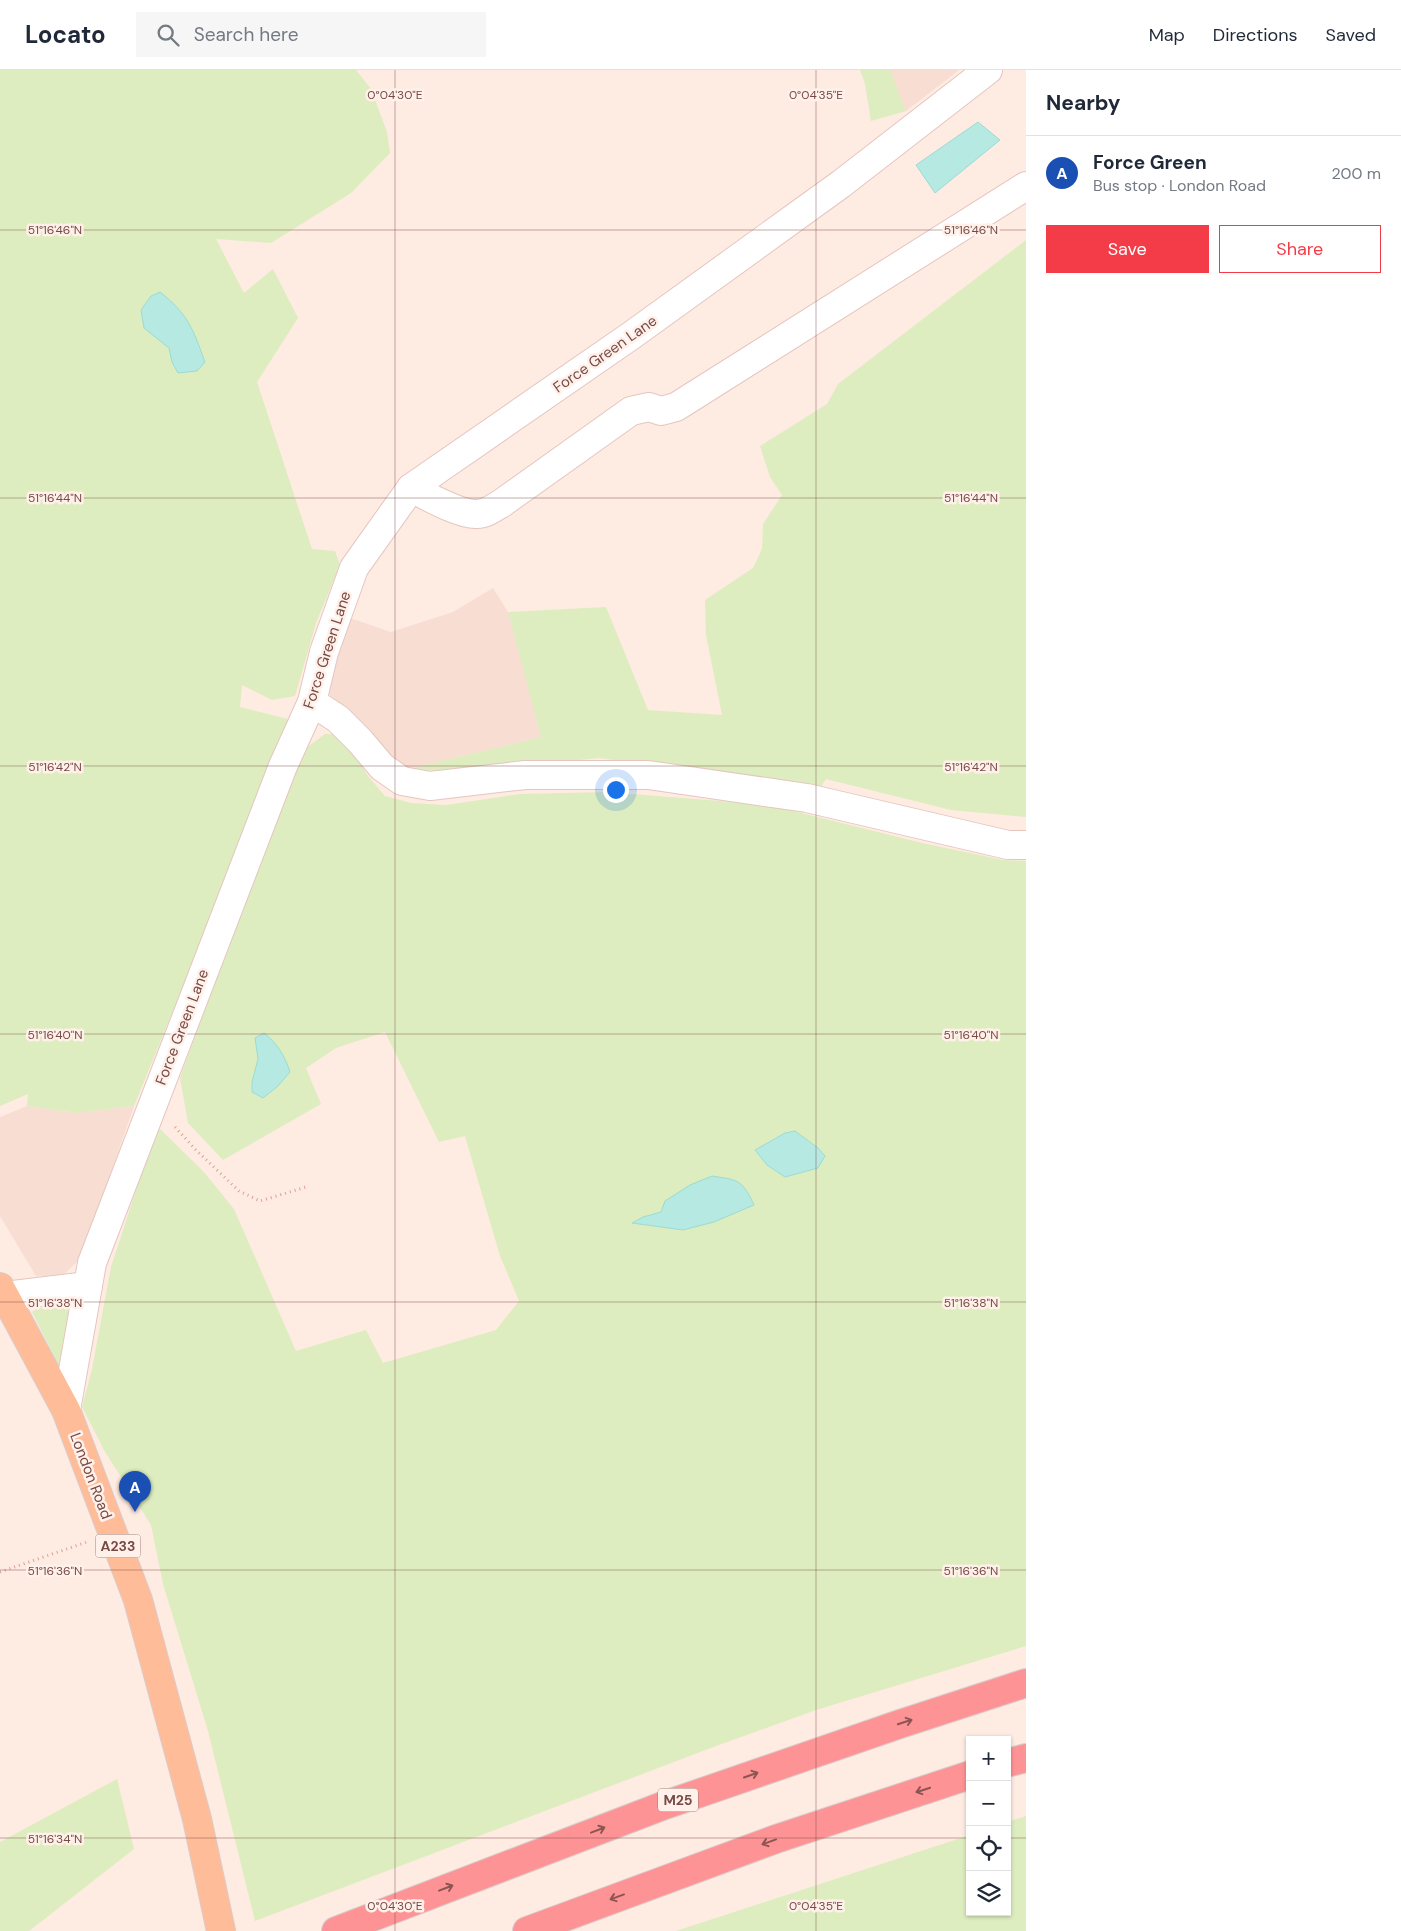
<!DOCTYPE html>
<html lang="en">
<head>
<meta charset="utf-8">
<style>
  body { margin:0; font-family:"DM Sans",sans-serif; background:#f6f6f7; color:#1f2937 }
  .controls { position:absolute; right:15px; bottom:15px; display:grid; overflow:hidden; border-radius:0px; box-shadow:0 1px 4px #0004 }
  .controls button { width:45px; height:45px; display:grid; place-items:center; padding:0; border:0; border-bottom:1px solid #e0e1e3; background:#fff; color:#1f2937; font:25px sans-serif }
  .you { position:absolute; left:615px; top:719px; width:18px; height:18px; margin:-12px; border:4px solid #fff; border-radius:50%; background:#1a73e8; box-shadow:0 0 0 8px #1a73e833 }
  .badge { display:grid; place-items:center; width:32px; height:32px; border-radius:50%; background:#f33c47; color:#fff; font-size:16px; font-weight:700 }
  .pin { position:absolute; translate:-50% -41px; filter:drop-shadow(0 1px 2px #0008) }
  .pin::after { content:''; position:absolute; top:26px; width:18px; height:15px; background:inherit; clip-path:polygon(0 0,100% 0,50% 100%) }
  .list { margin:0; padding:0; list-style:none }
  h2 { display:flex; justify-content:space-between; align-items:center; height:65px; margin:0; padding:0 20px; font-size:21px }
  h2 small { font-size:16px; font-weight:400; color:#747a83 }
  .list li { display:grid; grid-template-columns:32px 1fr auto; gap:15px; align-items:center; box-sizing:border-box; height:75px; padding:0 20px; border-top:1px solid #e0e1e3 }
  .list b { display:block; font-size:19px; white-space:nowrap }
  .list p { margin:0; font-size:16px; white-space:nowrap; color:#747a83 }
  .list em { font-size:16px; font-style:normal; color:#747a83 }
  .actions { display:flex; gap:10px; padding:15px 20px }
  .actions a { flex:1; padding:11px 0; border:1px solid #f33c47; border-radius:0px; text-align:center; font-size:18px; color:#f33c47 }
  .actions .main { background:#f33c47; color:#fff }
  .icon { flex:none; width:28px; height:28px; fill:none; stroke:currentColor; stroke-width:2; stroke-linecap:round; stroke-linejoin:round }
  .map { position:relative; flex:none; width:1026px; height:1861px; overflow:hidden }
  header { display:flex; align-items:center; gap:30px; box-sizing:border-box; height:70px; padding:0 25px; background:#fff; border-bottom:1px solid #e0e1e3 }
  header strong { font-size:24px }
  nav { display:flex; gap:28px; margin-inline-start:auto; font-size:18px }
  .search { width:350px; height:45px; background:#f6f6f7; display:flex; align-items:center; gap:12px; box-sizing:border-box; padding:0 18px; border-radius:0px; color:#747a83; font-size:19px }
  main { display:flex }
  aside { flex:1; background:#fff }
  .map>svg:first-child { display:block }
  .residential { fill:#f8ddd2 }
  .green { fill:#deedbf }
  .water { fill:#b5e9e2; stroke:#9adcd4 }
  .lines { fill:none; stroke-linecap:round; stroke-linejoin:round }
  .minor-casing { stroke:#e5c6bf; stroke-width:30 }
  .major-casing { stroke:#d9cccb; stroke-width:30 }
  .highway-casing { stroke:#d9cccb; stroke-width:30 }
  .path { stroke:#dba19a; stroke-width:3; stroke-dasharray:1 4; stroke-linecap:butt }
  .minor { stroke:#fff; stroke-width:28 }
  .major { stroke:#ffbc98; stroke-width:28 }
  .highway { stroke:#fe9395; stroke-width:28 }
  .oneway { stroke:#8c5552 }
  .ticks { fill:none; stroke:#784a46; stroke-width:1; stroke-opacity:0.45 }
  .labels { text-anchor:middle; stroke-width:5; stroke-linejoin:round; paint-order:stroke }
  .shield { fill:#fff1ea; stroke:#a07c77; stroke-width:1 }
  .shield-label { font-size:14px; font-weight:bold; fill:#784a46 }
  .street-label { font-size:15px; fill:#784a46; stroke:#fff1ea }
  .ticks-label { font-size:12px; text-anchor:middle; fill:#784a46; stroke:#fff1ea; stroke-width:5; stroke-linejoin:round; paint-order:stroke }
</style>
</head>
<body>
<header>
<strong>Locato</strong>
<div class="search"><svg class="icon" aria-label="search" viewBox="0 0 24 24"><circle cx="10" cy="10" r="6"/><path d="M15 15l6 6"/></svg>Search here</div>
<nav><a>Map</a><a>Directions</a><a>Saved</a></nav>
</header>
<main>
<div class="map">
<svg width="1026" height="1861" viewBox="0 0 1026 1861">
  <rect width="100%" height="100%" fill="#feebe2"/>
  <g class="residential">
    <path d="M889,0H959L906,41Z"/>
    <path d="M493,518L508,542L542,667L408,699L383,684L351,646L325,620L350,548L391,562L453,542Z"/>
    <path d="M27,1036L76,1043L134,1036L81,1188L63,1205L36,1206L0,1146V1047Z"/>
  </g>
  <g class="green">
    <path d="M0,0H356L371,19L387,62L390,83L351,123L271,173L216,169L244,223L273,199L298,248L257,312L312,479L335,481L340,495L316,553L295,626L272,630L242,615L240,637L288,649L279,681L134,1036L76,1043L27,1036L28,1024L0,1036Z"/>
    <path d="M860,0H890L906,41L871,51L865,14Z"/>
    <path d="M1026,170V747L951,740L826,709L820,718L599,688L465,702L408,699L541,667L508,542L606,537L648,640L722,645L706,565L705,530L753,498L762,479L763,454L782,425L770,407L760,376L827,334L838,314Z"/>
    <path d="M325,664L342,665L368,706L385,726L411,733L446,735L520,724L607,722L769,735L922,773L1003,790L1026,791V1576L816,1640L716,1676L255,1851L208,1661L163,1514L151,1455L104,1380L82,1337L92,1299L111,1197L157,1056L203,1101L234,1139L296,1281L366,1260L383,1293L496,1260L519,1231L500,1186L465,1066L439,1072L385,962L336,978L306,998L321,1034L223,1090L188,1053L180,1008L298,684Z"/>
    <path d="M70,1236L75,1249L62,1302L32,1242L38,1238Z"/>
    <path d="M117,1709L134,1779L29,1861H0V1772Z"/>
    <path d="M1026,1746V1861H676L970,1765V1842H1007V1752Z"/>
  </g>
  <g class="water">
    <path d="M978,52L1000,70L935,123L916,95Z"/>
    <path d="M160,222C188,244 193,259 205,292L197,301L178,303L172,292L169,278L144,258L141,240L151,226Z"/>
    <path d="M264,963C277,973 285,986 290,1002L278,1016L263,1028L252,1022V1012L258,989L255,968Z"/>
    <path d="M795,1061L818,1078L825,1086L818,1098L785,1107L767,1095L755,1080L785,1063Z"/>
    <path d="M712,1106C738,1110 742,1109 754,1135L714,1152L683,1160L632,1153L643,1147L661,1142L665,1131L690,1115Z"/>
  </g>
  <g class="lines">
    <defs>
      <g id="minor">
        <path d="M411,418C427,426 460,445 477,444C486,444 495,437 502,433L631,341L649,337L661,341L676,337L1026,116"/>
        <path d="M312,632L338,649L360,671L382,697L402,711L430,716L525,705H648L807,728L1008,775H1026"/>
        <path d="M5,1226L88,1216"/>
        <path d="M66,1340L92,1193L283,696L312,632L324,582L354,498L411,418L632,265L841,114L988,0"/>
      </g>
      <path id="major" d="M0,1217L66,1340L138,1530L197,1749L221,1861"/>
      <g id="highway">
        <path d="M1007,1693L1026,1688"/>
        <path d="M336,1861L665,1735L900,1654L1026,1613"/>
        <path d="M527,1861L776,1769L970,1705"/>
      </g>
    </defs>
    <use href="#minor" class="minor-casing"/>
    <use href="#major" class="major-casing"/>
    <use href="#highway" class="highway-casing"/>
    <g class="path">
      <path d="M175,1057L196,1080L239,1121L260,1131L306,1117"/>
      <path d="M0,1502L87,1472"/>
    </g>
    <use href="#minor" class="minor"/>
    <use href="#major" class="major"/>
    <use href="#highway" class="highway"/>
  </g>
  <defs><path id="oneway-shaft" d="M-6 0H5M1.5-3L5.5 0L1.5 3" fill="none" stroke-width="1.6" stroke-linecap="round" stroke-linejoin="round" transform="scale(1.25)"/></defs>
  <g class="oneway">
    <use href="#oneway-shaft" transform="translate(905 1652) rotate(-18)"/>
    <use href="#oneway-shaft" transform="translate(751 1705) rotate(-19)"/>
    <use href="#oneway-shaft" transform="translate(923 1720) rotate(162)"/>
    <use href="#oneway-shaft" transform="translate(598 1760) rotate(-21)"/>
    <use href="#oneway-shaft" transform="translate(769 1772) rotate(160)"/>
    <use href="#oneway-shaft" transform="translate(446 1818) rotate(-21)"/>
    <use href="#oneway-shaft" transform="translate(617 1827) rotate(160)"/>
  </g>
  <path class="ticks" d="M395,0V1861M816,0V1861M0,160H1026M0,428H1026M0,696H1026M0,964H1026M0,1232H1026M0,1500H1026M0,1768H970M1007,1768H1026"/>
  <g class="labels">
    <g class="shield">
      <rect x="95.5" y="1464.5" width="45" height="23" rx="4"/>
      <rect x="658" y="1718.5" width="40" height="23" rx="4"/>
    </g>
    <g class="shield-label">
      <text x="118" y="1481">A233</text>
      <text x="678" y="1735">M25</text>
    </g>
    <g class="street-label">
      <text transform="translate(605 284) rotate(-35)" y="5">Force Green Lane</text>
      <text transform="translate(327 580) rotate(-72)" y="5">Force Green Lane</text>
      <text transform="translate(182 957) rotate(-69)" y="5">Force Green Lane</text>
      <text transform="translate(91 1406) rotate(69)" y="5">London Road</text>
    </g>
  </g>
  <g class="ticks-label">
    <text x="395" y="29">0°04'30"E</text>
    <text x="816" y="29">0°04'35"E</text>
    <text x="55" y="164">51°16'46"N</text>
    <text x="971" y="164">51°16'46"N</text>
    <text x="55" y="432">51°16'44"N</text>
    <text x="971" y="432">51°16'44"N</text>
    <text x="55" y="701">51°16'42"N</text>
    <text x="971" y="701">51°16'42"N</text>
    <text x="55" y="969">51°16'40"N</text>
    <text x="971" y="969">51°16'40"N</text>
    <text x="55" y="1237">51°16'38"N</text>
    <text x="971" y="1237">51°16'38"N</text>
    <text x="55" y="1505">51°16'36"N</text>
    <text x="971" y="1505">51°16'36"N</text>
    <text x="55" y="1773">51°16'34"N</text>
    <text x="395" y="1840">0°04'30"E</text>
    <text x="816" y="1840">0°04'35"E</text>
  </g>
</svg>
<div class="controls">
<button>+</button>
<button>−</button>
<button><svg class="icon" aria-label="locate" viewBox="0 0 24 24"><circle cx="12" cy="12" r="6"/><path d="M12 2v4M12 18v4M2 12h4M18 12h4"/></svg></button>
<button><svg class="icon" aria-label="layers" viewBox="0 0 24 24"><path d="M12 4l9 5-9 5-9-5zM3 14l9 5 9-5"/></svg></button>
</div>
<div class="you"></div>
<div class="pin badge" style="left:135px;top:1442px;background:#1a4fb4">A</div>
</div>
<aside>
<h2>Nearby<small></small></h2>
<ul class="list">
<li><span class="badge" style="background:#1a4fb4">A</span><div><b>Force Green</b><p>Bus stop · London Road</p></div><em>200 m</em></li>
</ul>
<div class="actions"><a class="main">Save</a><a>Share</a></div>
</aside>
</main>
</body>
</html>
